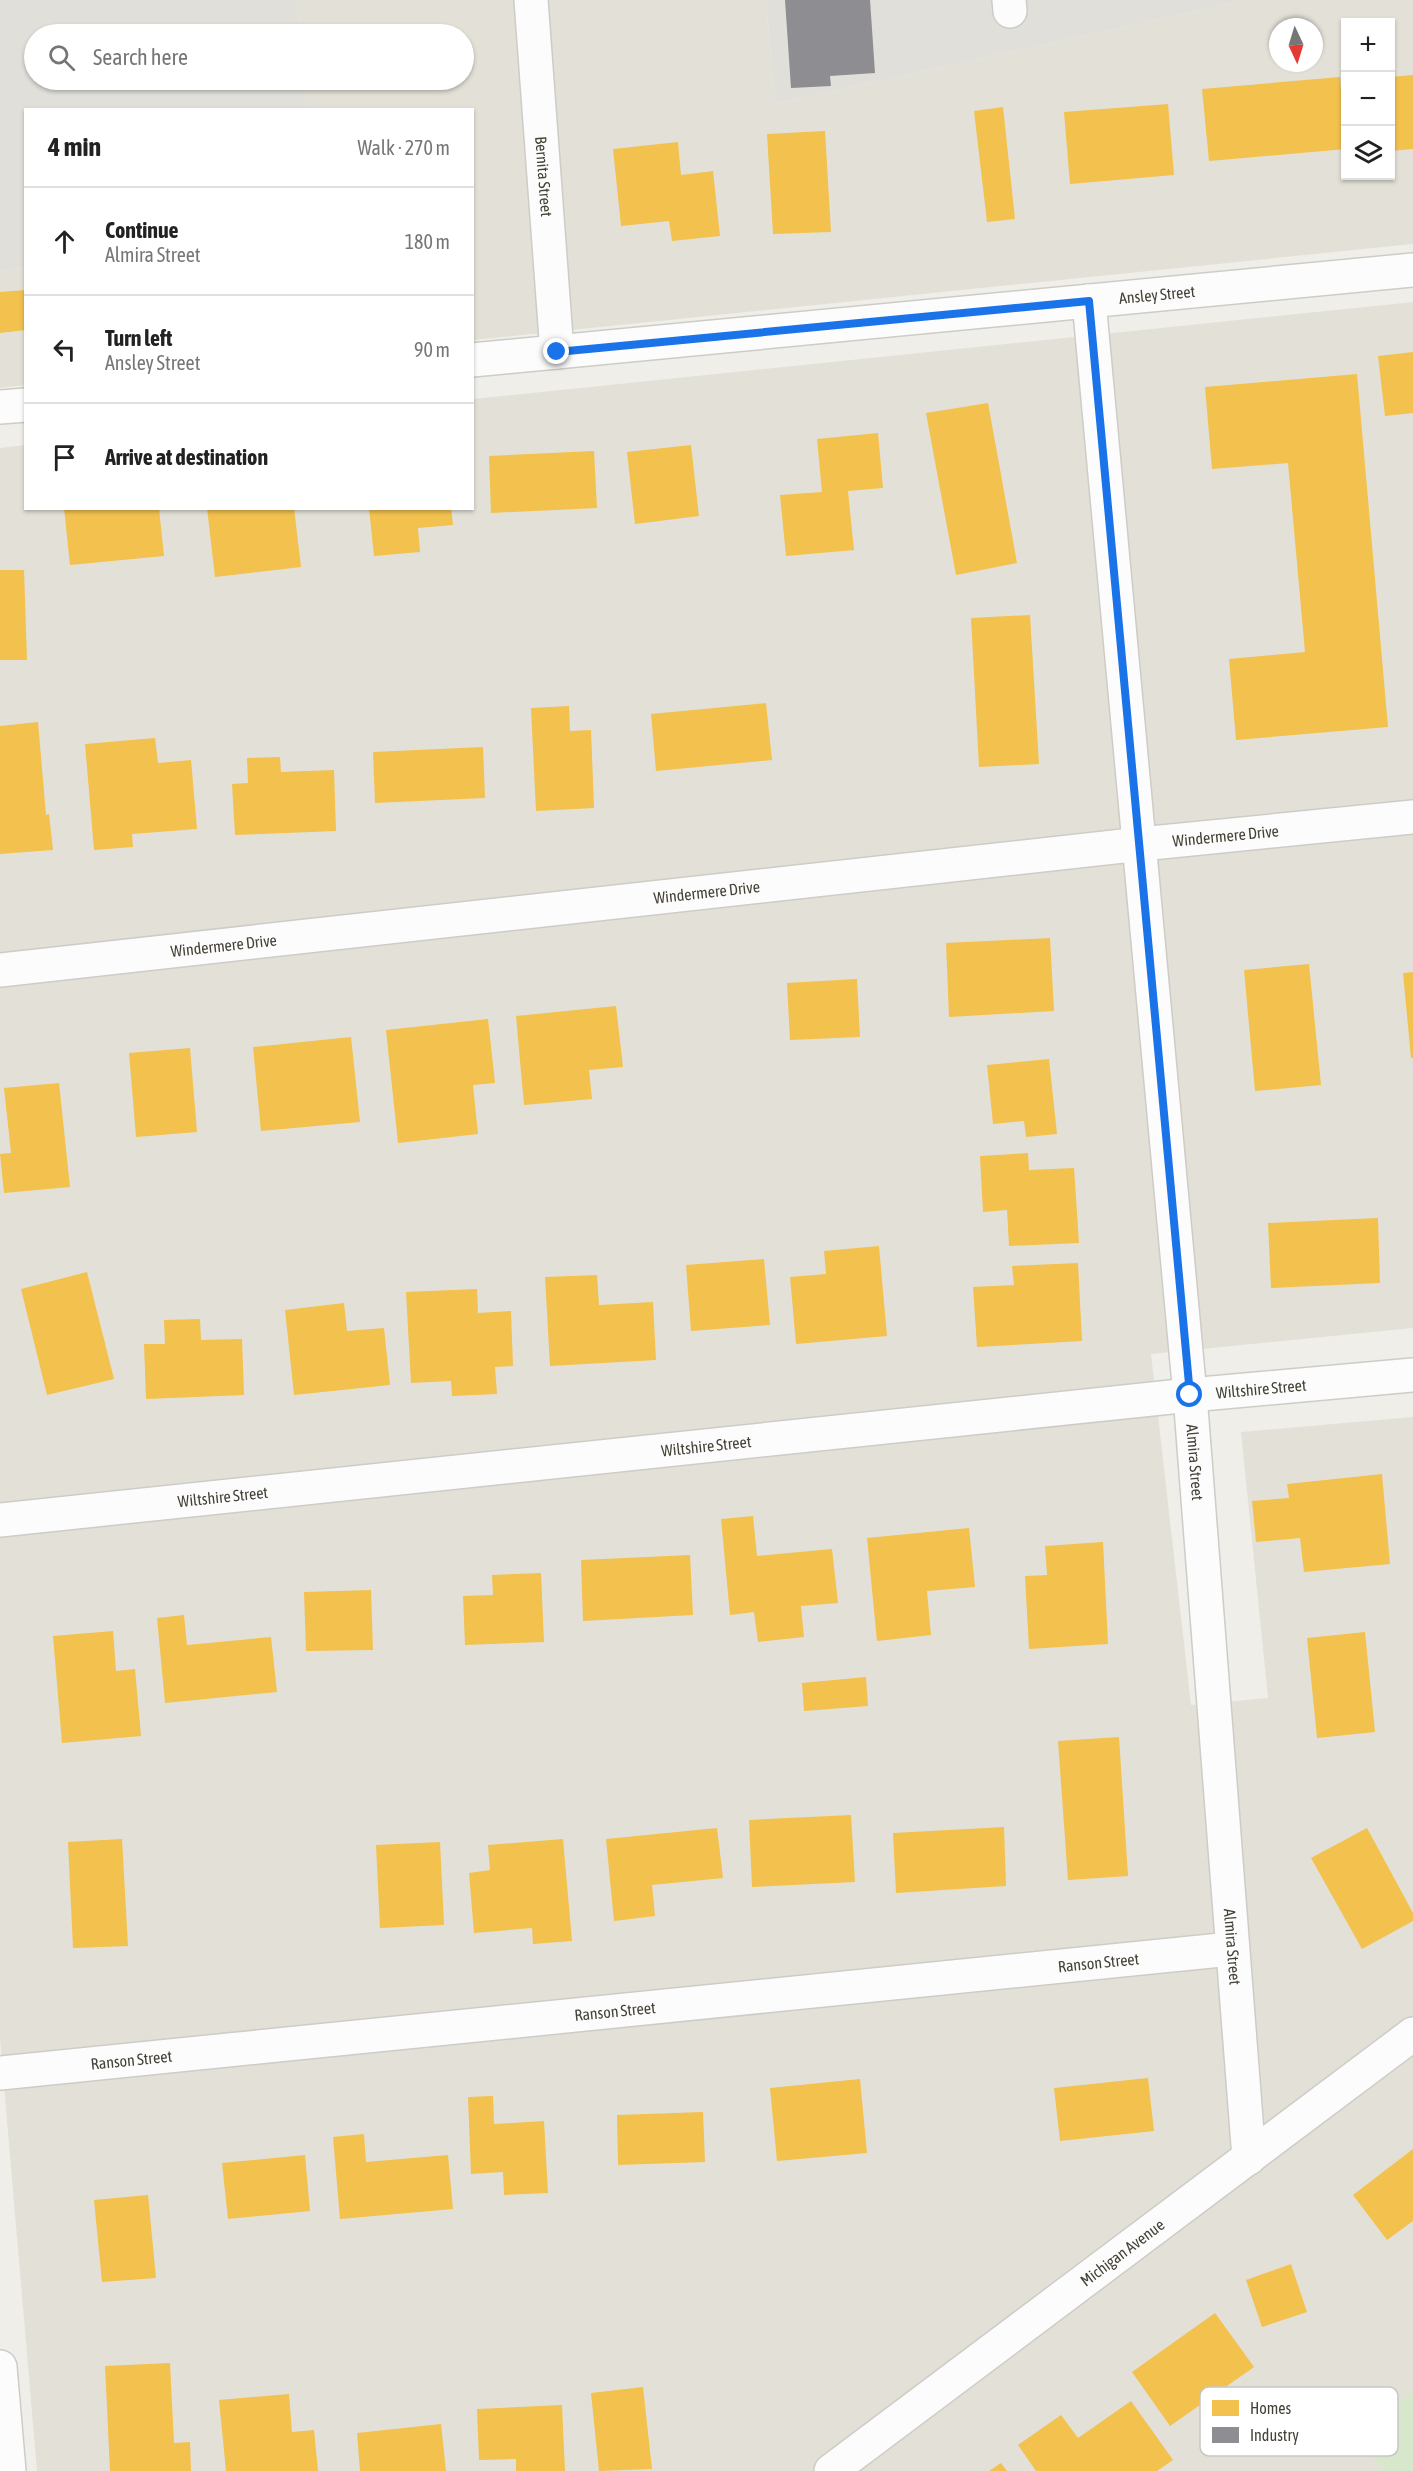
<!DOCTYPE html>
<html lang="en">
<head>
<meta charset="utf-8">
<style>
  body { margin:0; font-family:"Asap Condensed",sans-serif; background:#f6f6f6; color:#222 }
  .controls { position:absolute; right:18px; top:18px; display:grid; overflow:hidden; border-radius:0px; box-shadow:0 2px 4px #0004 }
  .controls button { width:54px; height:54px; display:grid; place-items:center; padding:0; border:0; border-bottom:2px solid #e0e0e0; background:#fff; color:#222; font:30px sans-serif }
  .compass { position:absolute; left:1269px; top:18px; width:54px; height:54px; border-radius:50%; background:#fff; box-shadow:0 2px 4px #0004; rotate:176deg }
  .stop { position:absolute; width:18px; height:18px; margin:-14px; border:4px solid #1a73e8; border-radius:50%; background:#fff }
  .stop.end { background:#1a73e8; border-color:#fff; box-shadow:0 2px 6px #0008 }
  .list { margin:0; padding:0; list-style:none }
  h2 { display:flex; justify-content:space-between; align-items:center; height:78px; margin:0; padding:0 24px; font-size:26px }
  h2 small { font-size:20px; font-weight:400; color:#767676 }
  .list li { display:grid; grid-template-columns:39px 1fr auto; gap:18px; align-items:center; box-sizing:border-box; height:108px; padding:0 24px; border-top:2px solid #e0e0e0 }
  .list b { display:block; font-size:22px; white-space:nowrap }
  .list p { margin:0; font-size:20px; white-space:nowrap; color:#767676 }
  .list em { font-size:20px; font-style:normal; color:#767676 }
  .icon { flex:none; width:33px; height:33px; fill:none; stroke:currentColor; stroke-width:2; stroke-linecap:round; stroke-linejoin:round }
  .map { position:relative; flex:none; width:1413px; height:2471px; overflow:hidden }
  .search { position:absolute; background:#fff; box-shadow:0 2px 4px #0004; left:24px; top:24px; width:450px; height:66px; display:flex; align-items:center; gap:15px; box-sizing:border-box; padding:0 21px; border-radius:33px; color:#767676; font-size:22px }
  .panel { position:absolute; background:#fff; box-shadow:0 2px 4px #0004; left:24px; top:108px; width:450px; height:402px; border-radius:0px }
  .map>svg:first-child { display:block }
  .residential { fill:#e3e1d7; fill-rule:evenodd }
  .industrial { fill:#e0dfd9 }
  .green { fill:#d7e7cb }
  .homes { fill:#f2c14e }
  .industry { fill:#8d8d92 }
  .lines { fill:none; stroke-linecap:round; stroke-linejoin:round }
  .minor-casing { stroke:#cdccc7; stroke-width:36 }
  .minor { stroke:#fdfcfc; stroke-width:33 }
  .route { stroke:#1a73e8; stroke-width:8 }
  .labels { text-anchor:middle; stroke-width:6; stroke-linejoin:round; paint-order:stroke }
  .street-label { font-size:16px; fill:#444136; stroke:#fff }
  .key { fill:#fff; stroke:#c7c6c3; stroke-width:1.5 }
  .key-label { font-size:16px; fill:#444136 }
</style>
</head>
<body>
<div class="map">
<svg width="1413" height="2471" viewBox="0 0 1413 2471">
  <rect width="100%" height="100%" fill="#efeee9"/>
  <g class="residential">
    <path d="M297,0H766L775,104L1247,0H1413V244L473,340L472,110L307,109L304,80H464V34H300ZM1346,22H1390V176H1346ZM1278,27H1314V63H1278Z"/>
    <path d="M25,267V385L0,388V272Z"/>
    <path d="M1413,302V1328L1151,1354L1191,1705L1268,1698L1241,1432L1413,1417V2392L1356,2434L1383,2471H37L0,2039V448L25,445L26,508H472L473,399Z"/>
  </g>
  <g class="industrial">
    <path d="M0,0H297L300,34H34V80H304L307,109L26,110L25,267L0,272Z"/>
    <path d="M766,0H1247L775,104Z"/>
  </g>
  <path class="green" d="M1413,2392V2471H1383L1356,2434Z"/>
  <g class="homes">
    <path d="M1413,75V149L1390,151V77Z"/>
    <path d="M1340,77L1346,149L1209,161L1202,89Z"/>
    <path d="M1168,104L1174,175L1070,184L1064,112Z"/>
    <path d="M1003,107L1015,219L987,222L974,111Z"/>
    <path d="M825,131L831,232L773,234L767,134Z"/>
    <path d="M678,142L681,175L713,171L720,236L672,241L669,221L621,226L613,149Z"/>
    <path d="M26,290V330L0,333V292Z"/>
    <path d="M1413,352V413L1385,416L1378,356Z"/>
    <path d="M1357,374L1388,727L1236,740L1229,659L1305,652L1288,463L1212,469L1205,387Z"/>
    <path d="M988,403L1017,563L956,575L926,413Z"/>
    <path d="M878,433L883,488L848,491L854,550L786,556L780,495L822,492L817,439Z"/>
    <path d="M691,445L699,516L635,524L627,452Z"/>
    <path d="M594,451L597,508L491,513L489,456Z"/>
    <path d="M64,508H159L164,556L70,565Z"/>
    <path d="M207,508H294L301,567L215,577Z"/>
    <path d="M369,508H451L453,525L418,528L420,552L374,556Z"/>
    <path d="M0,570H24L27,660H0Z"/>
    <path d="M1030,615L1039,764L979,767L971,618Z"/>
    <path d="M766,703L772,760L656,771L651,714Z"/>
    <path d="M569,706L570,731L591,730L594,808L536,811L531,708Z"/>
    <path d="M38,722L46,815L49,814L53,850L0,854V726Z"/>
    <path d="M155,738L158,763L191,760L197,829L132,834L133,847L94,850L85,744Z"/>
    <path d="M483,747L485,798L375,803L373,752Z"/>
    <path d="M280,757L281,772L334,770L336,831L235,835L232,784L248,783L247,758Z"/>
    <path d="M1050,938L1054,1011L949,1017L946,943Z"/>
    <path d="M1309,964L1321,1085L1255,1091L1244,970Z"/>
    <path d="M1413,972V1058H1411L1403,973Z"/>
    <path d="M857,979L860,1037L790,1040L787,983Z"/>
    <path d="M616,1006L623,1067L589,1070L592,1099L524,1105L516,1016Z"/>
    <path d="M488,1019L495,1083L473,1085L478,1134L398,1143L386,1030Z"/>
    <path d="M351,1037L360,1122L261,1131L253,1047Z"/>
    <path d="M190,1048L197,1132L136,1137L129,1053Z"/>
    <path d="M1049,1059L1057,1134L1026,1137L1024,1121L993,1124L987,1065Z"/>
    <path d="M59,1083L70,1187L4,1193L0,1154L11,1153L4,1088Z"/>
    <path d="M1028,1153L1029,1170L1074,1168L1079,1243L1009,1246L1007,1210L983,1212L980,1156Z"/>
    <path d="M1378,1218L1380,1283L1271,1288L1268,1223Z"/>
    <path d="M879,1246L887,1336L796,1344L790,1277L826,1274L824,1251Z"/>
    <path d="M764,1259L770,1325L691,1331L686,1265Z"/>
    <path d="M1078,1263L1082,1341L977,1347L973,1287L1014,1285L1012,1266Z"/>
    <path d="M87,1272L114,1379L47,1395L21,1289Z"/>
    <path d="M597,1275L599,1305L653,1302L656,1360L550,1366L545,1277Z"/>
    <path d="M477,1289L478,1313L511,1311L513,1366L495,1367L497,1394L452,1396L451,1381L411,1383L406,1292Z"/>
    <path d="M344,1303L347,1331L384,1328L390,1385L294,1395L285,1310Z"/>
    <path d="M200,1319L201,1340L242,1339L244,1395L146,1399L144,1344H165L164,1320Z"/>
    <path d="M1382,1474L1390,1564L1304,1572L1300,1538L1256,1542L1252,1501L1289,1498L1287,1484Z"/>
    <path d="M753,1516L757,1556L832,1549L838,1603L801,1606L804,1637L758,1642L754,1612L730,1615L721,1519Z"/>
    <path d="M969,1528L975,1587L927,1591L931,1635L877,1641L867,1538Z"/>
    <path d="M1103,1542L1108,1644L1029,1649L1025,1576L1047,1575L1045,1546Z"/>
    <path d="M690,1555L693,1615L583,1621L581,1560Z"/>
    <path d="M541,1573L544,1642L465,1645L463,1596L493,1595L492,1575Z"/>
    <path d="M371,1590L373,1650L306,1651L304,1592Z"/>
    <path d="M184,1615L187,1645L271,1637L277,1692L165,1703L157,1618Z"/>
    <path d="M113,1631L116,1671L135,1669L141,1736L62,1743L53,1636Z"/>
    <path d="M1365,1632L1375,1732L1317,1738L1307,1638Z"/>
    <path d="M866,1677L868,1706L804,1711L802,1683Z"/>
    <path d="M1119,1737L1128,1876L1068,1880L1058,1741Z"/>
    <path d="M851,1815L855,1882L752,1887L749,1820Z"/>
    <path d="M1004,1827L1006,1886L896,1893L893,1833Z"/>
    <path d="M717,1828L723,1878L652,1885L655,1916L614,1921L606,1839Z"/>
    <path d="M1367,1828L1413,1913V1921L1362,1949L1311,1858Z"/>
    <path d="M122,1839L128,1946L73,1948L68,1842Z"/>
    <path d="M563,1839L572,1941L533,1944L532,1928L474,1933L469,1873L490,1870L488,1845Z"/>
    <path d="M440,1842L444,1925L380,1928L376,1845Z"/>
    <path d="M1148,2078L1154,2131L1060,2141L1054,2088Z"/>
    <path d="M860,2079L867,2153L777,2161L770,2088Z"/>
    <path d="M493,2096L494,2124L544,2121L548,2193L504,2195L503,2172L471,2174L468,2097Z"/>
    <path d="M703,2112L705,2162L618,2165L617,2115Z"/>
    <path d="M364,2134L366,2162L448,2155L453,2209L340,2219L333,2137Z"/>
    <path d="M1413,2149V2221L1387,2240L1353,2195Z"/>
    <path d="M305,2155L310,2211L228,2219L222,2163Z"/>
    <path d="M148,2195L156,2278L102,2282L94,2200Z"/>
    <path d="M1291,2264L1307,2312L1262,2327L1246,2280Z"/>
    <path d="M1215,2313L1254,2367L1170,2426L1132,2372Z"/>
    <path d="M170,2363L174,2443L190,2442L191,2471H110L105,2366Z"/>
    <path d="M643,2387L652,2469L599,2471L591,2393Z"/>
    <path d="M289,2394L292,2432L314,2430L318,2471H226L219,2400Z"/>
    <path d="M1131,2401L1173,2460L1157,2471H1036L1018,2445L1061,2415L1078,2438Z"/>
    <path d="M562,2405L565,2471H516V2459L479,2460L477,2409Z"/>
    <path d="M441,2424L446,2471H360L357,2433Z"/>
    <path d="M1001,2463L1007,2471H989Z"/>
  </g>
  <path class="industry" d="M785,0H870L875,73L830,76L831,86L791,88Z"/>
  <g class="lines">
    <defs>
      <g id="minor">
        <path id="s1" d="M531,0L557,352"/>
        <path d="M1009,0L1010,11"/>
        <path id="s2" d="M1089,301L1190,1395L1249,2158"/>
        <path id="s3" d="M472,360L1413,270"/>
        <path d="M0,407L26,405"/>
        <path id="s4" d="M0,970L1141,844L1413,817"/>
        <path id="s5" d="M0,1520L1190,1395L1413,1375"/>
        <path id="s6" d="M0,2073L1231,1949"/>
        <path d="M0,2367L9,2471"/>
        <path id="s7" d="M831,2471L1413,2034"/>
      </g>
    </defs>
    <use href="#minor" class="minor-casing"/>
    <use href="#minor" class="minor"/>
  </g>
  <g class="lines">
    <path class="route" d="M557,352L1089,301L1190,1395"/>
  </g>
  <g class="labels">
    <g class="street-label">
      <text dy="6" stroke="none"><textPath href="#s1" startOffset="177">Bernita Street</textPath></text>
      <text dy="6" stroke="none"><textPath href="#s3" startOffset="688">Ansley Street</textPath></text>
      <text dy="6" stroke="none"><textPath href="#s4" startOffset="1233">Windermere Drive</textPath></text>
      <text dy="6" stroke="none"><textPath href="#s4" startOffset="711">Windermere Drive</textPath></text>
      <text dy="6" stroke="none"><textPath href="#s4" startOffset="225">Windermere Drive</textPath></text>
      <text dy="6" stroke="none"><textPath href="#s5" startOffset="1268">Wiltshire Street</textPath></text>
      <text dy="6" stroke="none"><textPath href="#s5" startOffset="710">Wiltshire Street</textPath></text>
      <text dy="6" stroke="none"><textPath href="#s2" startOffset="1166">Almira Street</textPath></text>
      <text dy="6" stroke="none"><textPath href="#s5" startOffset="224">Wiltshire Street</textPath></text>
      <text dy="6" stroke="none"><textPath href="#s2" startOffset="1652">Almira Street</textPath></text>
      <text dy="6" stroke="none"><textPath href="#s6" startOffset="1104">Ranson Street</textPath></text>
      <text dy="6" stroke="none"><textPath href="#s6" startOffset="618">Ranson Street</textPath></text>
      <text dy="6" stroke="none"><textPath href="#s6" startOffset="132">Ranson Street</textPath></text>
      <text dy="6" stroke="none"><textPath href="#s7" startOffset="364">Michigan Avenue</textPath></text>
    </g>
  </g>
  <rect x="1200" y="2387" width="198" height="69" rx="9" class="key"/>
  <rect x="1212" y="2400" width="27" height="16" fill="#f2c14e"/>
  <rect x="1212" y="2427" width="27" height="16" fill="#8d8d92"/>
  <g class="key-label">
    <text x="1250" y="2414">Homes</text>
    <text x="1250" y="2441">Industry</text>
  </g>
</svg>
<div class="controls">
<button>+</button>
<button>−</button>
<button><svg class="icon" aria-label="layers" viewBox="0 0 24 24"><path d="M12 4l9 5-9 5-9-5zM3 14l9 5 9-5"/></svg></button>
</div>
<svg class="compass" viewBox="-18 -18 36 36"><path d="M0-13l5 13h-10z" fill="#e53935"/><path d="M0 13l5-13h-10z" fill="#767676"/></svg>
<div class="stop" style="left:1190px;top:1395px"></div>
<div class="stop end" style="left:557px;top:352px"></div>
<div class="search"><svg class="icon" aria-label="search" viewBox="0 0 24 24"><circle cx="10" cy="10" r="6"/><path d="M15 15l6 6"/></svg>Search here</div>
<section class="panel">
<h2>4 min<small>Walk · 270 m</small></h2>
<ul class="list">
<li><svg class="icon" aria-label="ahead" viewBox="0 0 24 24"><path d="M12 20V5M6 11l6-6 6 6"/></svg><div><b>Continue</b><p>Almira Street</p></div><em>180 m</em></li>
<li><svg class="icon" aria-label="left" viewBox="0 0 24 24"><path d="M17 20v-9H6M10 6l-5 5 5 5"/></svg><div><b>Turn left</b><p>Ansley Street</p></div><em>90 m</em></li>
<li><svg class="icon" aria-label="arrive" viewBox="0 0 24 24"><path d="M6 21V4h12l-3 4 3 4H6"/></svg><div><b>Arrive at destination</b></div></li>
</ul>
</section>
</div>
</body>
</html>
